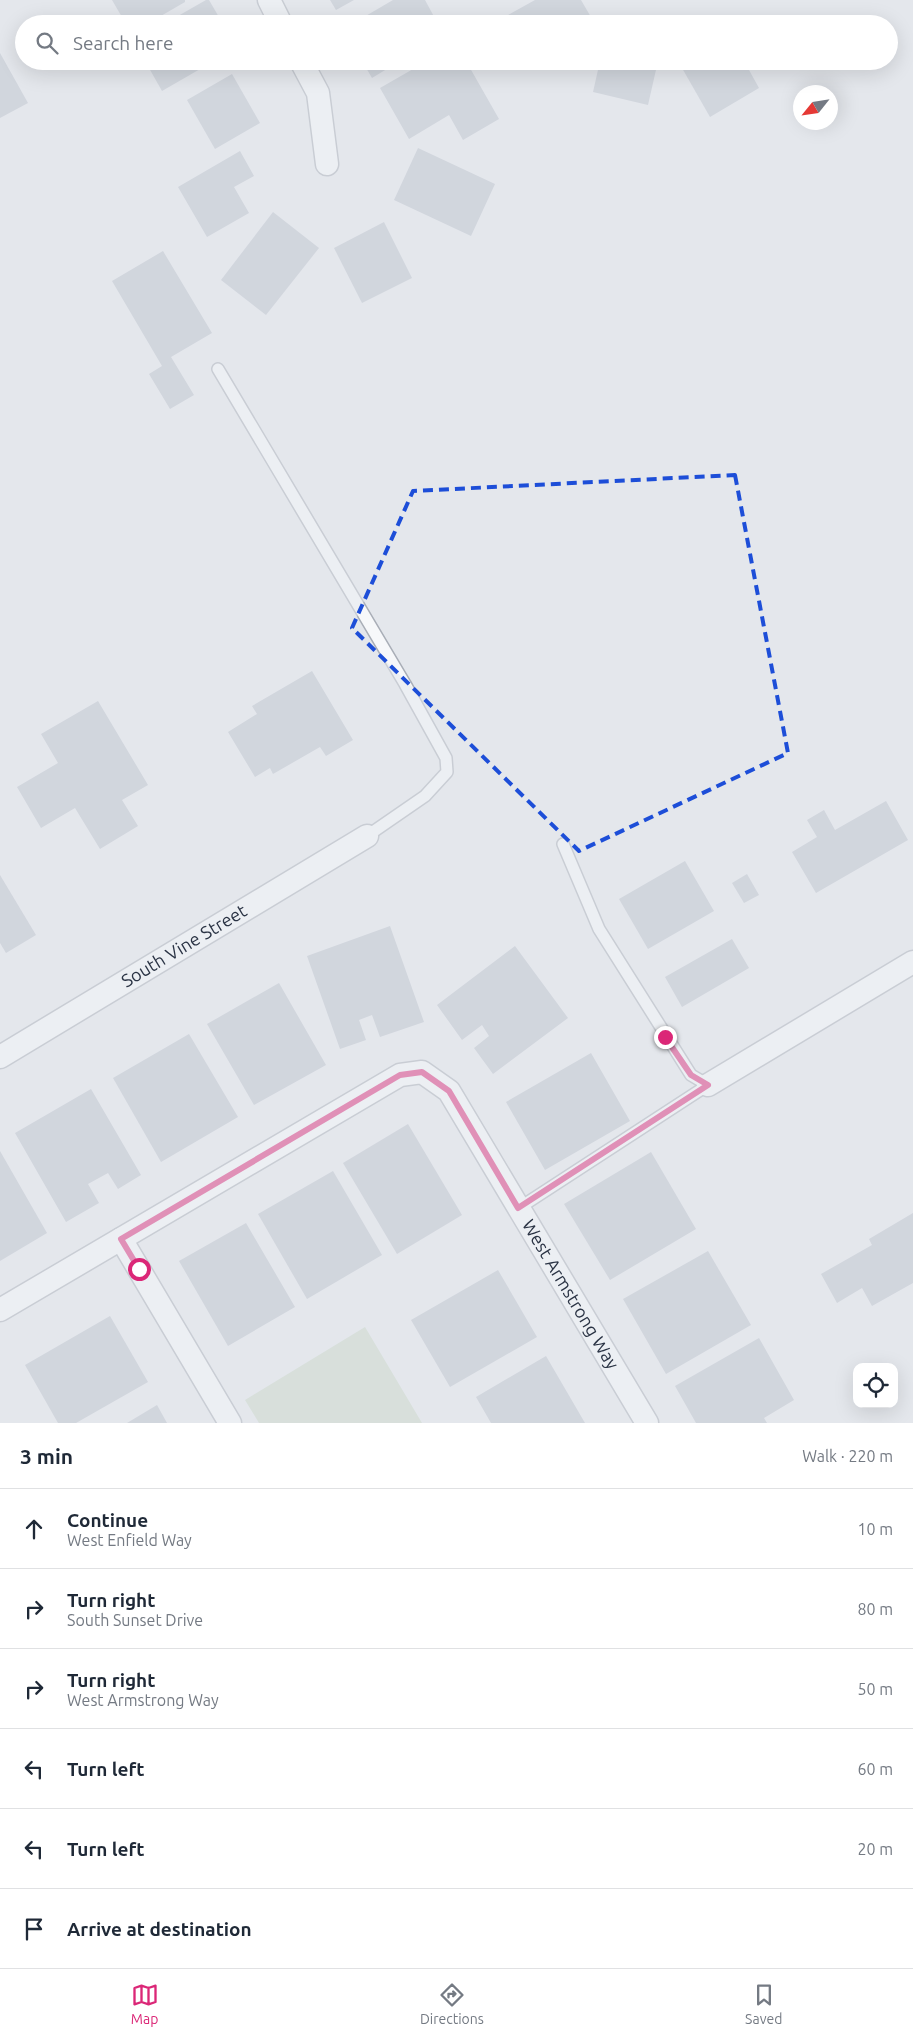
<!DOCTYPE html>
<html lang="en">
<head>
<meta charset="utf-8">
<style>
  body { margin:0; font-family:Ubuntu,sans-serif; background:#f2f2f3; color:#1f2937 }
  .controls { position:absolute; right:15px; bottom:15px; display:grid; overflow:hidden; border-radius:10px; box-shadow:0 5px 20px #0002 }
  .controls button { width:45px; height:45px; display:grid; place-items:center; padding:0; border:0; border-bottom:1px solid #e0e1e3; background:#fff; color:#1f2937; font:25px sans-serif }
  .compass { position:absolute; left:793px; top:85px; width:45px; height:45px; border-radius:50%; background:#fff; box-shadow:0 5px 20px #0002; rotate:240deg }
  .stop { position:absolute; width:15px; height:15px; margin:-11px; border:4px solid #db2777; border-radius:50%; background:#fff }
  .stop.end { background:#db2777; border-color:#fff; box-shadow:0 1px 5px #0008 }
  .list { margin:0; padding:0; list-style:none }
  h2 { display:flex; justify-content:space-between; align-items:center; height:65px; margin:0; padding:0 20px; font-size:21px }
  h2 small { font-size:16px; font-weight:400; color:#747a83 }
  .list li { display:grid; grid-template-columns:32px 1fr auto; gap:15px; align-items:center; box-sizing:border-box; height:80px; padding:0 20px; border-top:1px solid #e0e1e3 }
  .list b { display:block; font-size:19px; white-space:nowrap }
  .list p { margin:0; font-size:16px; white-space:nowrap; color:#747a83 }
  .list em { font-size:16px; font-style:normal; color:#747a83 }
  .icon { flex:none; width:28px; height:28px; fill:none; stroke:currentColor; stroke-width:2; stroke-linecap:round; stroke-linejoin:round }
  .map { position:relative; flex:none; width:913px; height:1423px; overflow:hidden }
  .search { position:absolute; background:#fff; box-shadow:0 5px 20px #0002; left:15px; right:15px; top:15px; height:55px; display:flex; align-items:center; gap:12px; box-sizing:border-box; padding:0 18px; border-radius:28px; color:#747a83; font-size:19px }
  .sheet { height:545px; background:#fff }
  nav { display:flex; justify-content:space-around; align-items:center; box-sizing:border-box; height:70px; border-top:1px solid #e0e1e3; background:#fff; font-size:14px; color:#747a83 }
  nav a { display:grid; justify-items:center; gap:2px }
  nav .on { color:#db2777 }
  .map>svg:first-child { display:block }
  .green { fill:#c9d6c5 }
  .building { fill:#bbc0ca }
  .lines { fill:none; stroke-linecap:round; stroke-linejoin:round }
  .lane-casing { stroke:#a9aeb7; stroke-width:14 }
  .street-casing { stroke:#a9aeb7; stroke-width:25 }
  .lane { stroke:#f7f8fa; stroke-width:11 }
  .street { stroke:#f7f8fa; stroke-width:22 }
  .route { stroke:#db2777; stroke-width:6 }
  .marked { fill:none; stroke:#1d4ed8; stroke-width:4; stroke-dasharray:10 6; stroke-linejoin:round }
  .labels { text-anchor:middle; stroke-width:5; stroke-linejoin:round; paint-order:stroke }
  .street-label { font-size:18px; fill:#2b3445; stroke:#f4f6f9 }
</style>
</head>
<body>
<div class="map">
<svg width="913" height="1423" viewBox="0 0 913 1423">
  <rect width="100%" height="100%" fill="#e4e7ec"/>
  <path class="green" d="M365,1327L422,1423H259L245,1400Z"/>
  <g class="building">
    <path d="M112,0H185V2L147,24H126Z"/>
    <path d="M206,0H209L223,24H164Z"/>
    <path d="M330,0H354L336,10Z"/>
    <path d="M393,0H425L438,24H352Z"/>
    <path d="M535,0H581L595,24H513L508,15Z"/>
    <path d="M718,17L722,24H707Z"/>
    <path d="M0,53L28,103L0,118Z"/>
    <path d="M145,61H214L162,91Z"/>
    <path d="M362,61H400L372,78Z"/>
    <path d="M427,61H466L499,119L463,140L449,115L409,139L380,88Z"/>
    <path d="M600,61H658L648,105L593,92Z"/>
    <path d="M678,61H744L759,88L710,117Z"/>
    <path d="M232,74L260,123L215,149L187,100Z"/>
    <path d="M418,148L495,184L471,236L394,200Z"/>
    <path d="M240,151L254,176L234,187L249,213L207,237L178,187Z"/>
    <path d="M273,212L319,248L266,315L221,280Z"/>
    <path d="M384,222L412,278L362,303L334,248Z"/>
    <path d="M163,251L212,333L171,357L194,395L170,409L149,374L162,366L112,281Z"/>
    <path d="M312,671L353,740L326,756L320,747L273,774L270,768L255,777L228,732L257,714L252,706Z"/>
    <path d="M98,701L148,785L122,800L138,826L100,849L75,808L41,828L17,787L58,763L41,734Z"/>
    <path d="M886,801L908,840L816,893L792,852L817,837L807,820L824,810L835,830Z"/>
    <path d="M685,861L714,911L648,949L619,899Z"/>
    <path d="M747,874L759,895L744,903L732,883Z"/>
    <path d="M0,875L36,935L6,953L0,943Z"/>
    <path d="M390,926L424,1022L380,1037L372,1015L359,1020L366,1040L340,1049L307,956Z"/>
    <path d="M732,939L749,968L682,1007L665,977Z"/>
    <path d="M515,946L568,1018L493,1074L474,1048L489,1036L482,1025L462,1040L437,1005Z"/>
    <path d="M279,983L326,1065L254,1105L207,1024Z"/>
    <path d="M189,1034L238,1117L161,1162L113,1078Z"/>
    <path d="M591,1053L630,1121L545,1170L506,1102Z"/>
    <path d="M91,1089L141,1175L118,1189L108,1173L88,1184L99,1203L66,1222L15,1133Z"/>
    <path d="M408,1124L462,1215L397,1254L343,1163Z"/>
    <path d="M0,1151L47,1233L0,1261Z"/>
    <path d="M651,1152L696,1229L610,1280L564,1204Z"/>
    <path d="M333,1171L382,1255L307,1299L258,1214Z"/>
    <path d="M913,1213V1283L872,1306L862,1288L837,1303L821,1274L872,1245L869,1239Z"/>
    <path d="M246,1223L295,1307L228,1346L179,1261Z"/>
    <path d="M708,1251L751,1325L666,1374L623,1299Z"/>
    <path d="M498,1270L537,1337L450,1387L411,1320Z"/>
    <path d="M110,1316L148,1382L76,1423H58L25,1365Z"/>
    <path d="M759,1338L794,1400L764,1418L767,1423H696L675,1386Z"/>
    <path d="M546,1356L585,1423H491L476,1397Z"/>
    <path d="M157,1405L167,1423H127Z"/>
  </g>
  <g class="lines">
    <defs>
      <g id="lane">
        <path d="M218,369L405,684L446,758L447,772L425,796L367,836"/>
        <path d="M519,1208L708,1085L691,1075L599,929L563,844"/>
      </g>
      <g id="street">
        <path d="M269,0L281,24"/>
        <path d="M301,61L318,93L327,164"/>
        <path id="s1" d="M0,1057L367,836"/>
        <path d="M708,1085L913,962"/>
        <path d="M121,1239L230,1423"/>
        <path id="s2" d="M0,1310L400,1075L422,1072L449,1091L647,1423"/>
      </g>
    </defs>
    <use href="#lane" class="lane-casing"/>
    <use href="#street" class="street-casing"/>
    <use href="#lane" class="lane"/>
    <use href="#street" class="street"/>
  </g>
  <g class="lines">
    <path class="route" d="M139,1269L121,1239L400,1075L422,1072L449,1091L518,1208L708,1085L691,1075L665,1037"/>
  </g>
  <path d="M0 0H913V1423H0ZM735,475L788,753L579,851L352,628L413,491Z" fill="#e4e7ec" fill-opacity=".55" fill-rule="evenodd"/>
  <path class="marked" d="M735,475L788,753L579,851L352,628L413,491Z"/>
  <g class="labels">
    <g class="street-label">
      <text dy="6" stroke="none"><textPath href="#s1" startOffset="215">South Vine Street</textPath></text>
      <text dy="6" stroke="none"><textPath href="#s2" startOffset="756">West Armstrong Way</textPath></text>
    </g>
  </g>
</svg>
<div class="controls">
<button><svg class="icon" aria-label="locate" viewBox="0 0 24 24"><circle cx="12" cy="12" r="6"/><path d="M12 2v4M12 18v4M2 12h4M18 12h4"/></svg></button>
</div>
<svg class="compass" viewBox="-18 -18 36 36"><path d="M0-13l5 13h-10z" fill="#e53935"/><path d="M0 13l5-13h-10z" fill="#747a83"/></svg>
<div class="stop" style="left:139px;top:1269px"></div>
<div class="stop end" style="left:665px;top:1037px"></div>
<div class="search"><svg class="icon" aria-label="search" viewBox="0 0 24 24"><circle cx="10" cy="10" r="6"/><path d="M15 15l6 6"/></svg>Search here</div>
</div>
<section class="sheet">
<h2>3 min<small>Walk · 220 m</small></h2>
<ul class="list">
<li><svg class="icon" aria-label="ahead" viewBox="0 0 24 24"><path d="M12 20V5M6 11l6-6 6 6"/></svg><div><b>Continue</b><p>West Enfield Way</p></div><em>10 m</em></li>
<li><svg class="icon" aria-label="right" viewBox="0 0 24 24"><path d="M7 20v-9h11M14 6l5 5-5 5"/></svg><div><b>Turn right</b><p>South Sunset Drive</p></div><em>80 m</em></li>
<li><svg class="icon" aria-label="right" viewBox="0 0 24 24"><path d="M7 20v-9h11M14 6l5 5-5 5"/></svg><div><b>Turn right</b><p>West Armstrong Way</p></div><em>50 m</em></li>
<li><svg class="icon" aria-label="left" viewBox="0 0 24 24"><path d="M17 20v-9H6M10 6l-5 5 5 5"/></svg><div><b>Turn left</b></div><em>60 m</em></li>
<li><svg class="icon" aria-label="left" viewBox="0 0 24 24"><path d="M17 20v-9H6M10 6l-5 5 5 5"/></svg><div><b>Turn left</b></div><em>20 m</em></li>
<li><svg class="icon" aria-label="arrive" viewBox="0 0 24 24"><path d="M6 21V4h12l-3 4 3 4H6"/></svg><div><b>Arrive at destination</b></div></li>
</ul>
</section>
<nav>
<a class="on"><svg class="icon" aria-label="map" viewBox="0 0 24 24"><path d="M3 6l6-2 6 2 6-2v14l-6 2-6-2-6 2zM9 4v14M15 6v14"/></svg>Map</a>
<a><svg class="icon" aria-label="directions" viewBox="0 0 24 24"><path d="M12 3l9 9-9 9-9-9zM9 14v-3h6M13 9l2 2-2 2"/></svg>Directions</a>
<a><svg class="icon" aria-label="saved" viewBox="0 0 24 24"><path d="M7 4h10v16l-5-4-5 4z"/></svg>Saved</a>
</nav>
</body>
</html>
